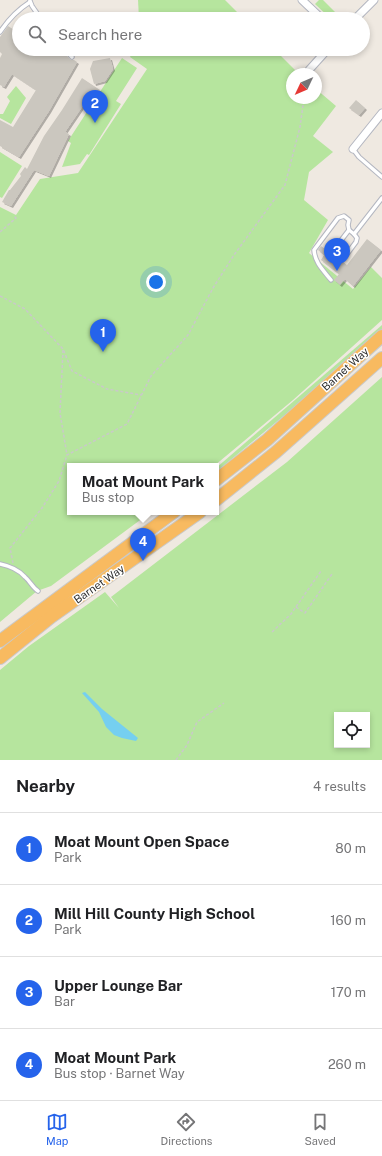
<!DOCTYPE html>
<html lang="en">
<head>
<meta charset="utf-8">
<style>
  body { margin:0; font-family:"Public Sans",sans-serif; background:#f6f6f6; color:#202124 }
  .controls { position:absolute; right:12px; bottom:12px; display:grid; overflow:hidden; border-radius:0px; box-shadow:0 2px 6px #0003 }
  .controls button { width:36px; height:36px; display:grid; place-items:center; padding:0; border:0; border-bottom:1px solid #e0e0e0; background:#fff; color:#202124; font:20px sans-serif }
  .compass { position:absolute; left:286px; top:68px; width:36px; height:36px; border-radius:50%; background:#fff; box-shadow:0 2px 6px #0003; rotate:226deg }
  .you { position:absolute; left:156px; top:282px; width:14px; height:14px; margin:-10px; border:3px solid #fff; border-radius:50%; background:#1a73e8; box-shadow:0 0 0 6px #1a73e833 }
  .badge { display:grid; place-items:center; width:26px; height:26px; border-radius:50%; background:#2563eb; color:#fff; font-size:13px; font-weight:700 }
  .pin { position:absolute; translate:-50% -33px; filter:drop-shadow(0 1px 2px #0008) }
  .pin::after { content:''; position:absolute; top:21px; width:14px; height:12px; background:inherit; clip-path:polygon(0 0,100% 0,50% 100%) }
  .popup { position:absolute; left:67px; top:463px; width:152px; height:52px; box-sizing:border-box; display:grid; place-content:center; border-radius:0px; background:#fff; filter:drop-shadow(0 1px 3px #0005); font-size:13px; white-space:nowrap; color:#757577 }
  .popup b { font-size:15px; color:#202124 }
  .popup::after { content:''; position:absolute; left:50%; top:100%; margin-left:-8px; border:8px solid transparent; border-top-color:#fff }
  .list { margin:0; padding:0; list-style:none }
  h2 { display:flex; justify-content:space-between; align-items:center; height:52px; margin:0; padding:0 16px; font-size:17px }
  h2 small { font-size:13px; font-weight:400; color:#757577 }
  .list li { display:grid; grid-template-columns:26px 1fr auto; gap:12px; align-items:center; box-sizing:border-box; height:72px; padding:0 16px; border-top:1px solid #e0e0e0 }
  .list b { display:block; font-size:15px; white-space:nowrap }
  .list p { margin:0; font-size:13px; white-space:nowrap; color:#757577 }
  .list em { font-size:13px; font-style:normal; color:#757577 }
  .icon { flex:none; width:22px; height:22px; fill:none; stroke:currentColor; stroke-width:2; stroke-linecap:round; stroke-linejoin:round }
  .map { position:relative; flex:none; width:382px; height:760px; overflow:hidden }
  .search { position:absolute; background:#fff; box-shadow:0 2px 6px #0003; left:12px; right:12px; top:12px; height:44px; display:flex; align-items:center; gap:10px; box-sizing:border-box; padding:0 14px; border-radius:22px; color:#757577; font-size:15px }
  .sheet { height:340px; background:#fff }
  nav { display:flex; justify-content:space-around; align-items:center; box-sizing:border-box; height:56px; border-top:1px solid #e0e0e0; background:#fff; font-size:11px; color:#757577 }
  nav a { display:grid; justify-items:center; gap:2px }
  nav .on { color:#2563eb }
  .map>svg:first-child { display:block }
  .green { fill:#b6e59e; fill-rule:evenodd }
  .water { fill:#75cff0 }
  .building { fill:#cbc7bf; filter:url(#shadow) }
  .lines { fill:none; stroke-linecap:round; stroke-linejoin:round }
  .service-casing { stroke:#b4b7c1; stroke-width:5.5 }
  .minor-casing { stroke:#b4b7c1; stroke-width:9 }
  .trunk-casing { stroke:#c9c9c9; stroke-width:14 }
  .path { stroke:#c9c9c9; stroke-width:1.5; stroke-dasharray:3 2; stroke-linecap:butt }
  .service { stroke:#fff; stroke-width:3.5 }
  .minor { stroke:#fff; stroke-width:7 }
  .trunk { stroke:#f8ba60; stroke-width:12 }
  .labels { text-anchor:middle; stroke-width:3; stroke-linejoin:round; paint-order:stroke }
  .street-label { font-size:11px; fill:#2e2e2e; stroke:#fff }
</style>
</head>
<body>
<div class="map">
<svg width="382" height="760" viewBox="0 0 382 760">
  <defs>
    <filter id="shadow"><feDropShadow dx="2" dy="2" stdDeviation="0" flood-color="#0004"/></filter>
  </defs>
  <rect width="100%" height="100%" fill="#efe9e1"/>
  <g class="green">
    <path d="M138,0H225L244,19H139Z"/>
    <path d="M319,0H323L342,19H331L315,4Z"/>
    <path d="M134,49H274L299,74H292V98H316V89L336,106L313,136L333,152L309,172L304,200L328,220L309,253L353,289L371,267L382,278V320L293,400L214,466H70V512H151L51,586L37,591L0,622V207L16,215L40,179L78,173L147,69L130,57Z"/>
    <path d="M122,58L137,68L116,101L121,104L89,155L87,154L80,164L62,167L71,143L68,141Z"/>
    <path d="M16,86L26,98L11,124L0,118V114H3L10,101L7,97Z"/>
    <path d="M0,152L22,166L2,198L0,197Z"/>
    <path d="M382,325V329L304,399L216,472V468Z"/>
    <path d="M382,377V760H0V670L29,646L105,592L119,608L111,597L287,462ZM337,715H367V745H337Z"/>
  </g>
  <path class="water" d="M85,692L102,709L138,738L136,741L122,738L114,735L106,727L99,712L82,693Z"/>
  <g class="building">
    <path d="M8,26L19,33V49H57L66,55L71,60H74L77,62L49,111L19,157L0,146V120L13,127L36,90L12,74L4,87L0,85V58L2,54L0,52V37Z"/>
    <path d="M110,58L113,69L105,81L94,84L90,69L93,61Z"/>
    <path d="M82,78L100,90L90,107L84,104L65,132L69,134L49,176L34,170L11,206L2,202L9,190H10L21,176L20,174L25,167L27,169L44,136L62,110Z"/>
    <path d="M356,100L365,108L359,115L349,108Z"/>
    <path d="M367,239L381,250L353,286L345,279L340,285L334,280L339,274L321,260L324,255L318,250L321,246L347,265Z"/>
  </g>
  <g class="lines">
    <defs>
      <g id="service">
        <path d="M30,1L32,6L41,19"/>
        <path d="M0,32C8,20 19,9 30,2"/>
        <path d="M65,49L72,57"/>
        <path d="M353,149L359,157L382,177"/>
        <path d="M349,230L354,234L357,238L356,242L347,254L341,255L338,252L336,247Z"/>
        <path d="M354,234L382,198"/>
        <path d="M331,280C323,270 315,263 314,250L338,218L344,216L349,220L348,225L349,230"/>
        <path d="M0,564C10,566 18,569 25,577C30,581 32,587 38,591"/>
      </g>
      <g id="minor">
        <path d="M302,0L322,19"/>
        <path d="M355,19L374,0"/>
        <path d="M309,70L328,49"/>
        <path d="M353,149L382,113"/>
      </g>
      <g id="trunk">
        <path d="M216,480L267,440L382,336"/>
        <path d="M216,500L276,452L382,358"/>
        <path d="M0,641L174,512"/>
        <path d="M0,658L51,617L200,512"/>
      </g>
    </defs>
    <use href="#service" class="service-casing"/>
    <use href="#minor" class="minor-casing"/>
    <use href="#trunk" class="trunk-casing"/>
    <g class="path">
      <path d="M0,232L16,218L15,217L16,215"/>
      <path d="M0,296L25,309L63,349L72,371L107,389L141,395"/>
      <path d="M63,350L60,413L67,455"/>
      <path d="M13,563L10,548L42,508L59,481L67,455L127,424L151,376L188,335L213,288L234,255L285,185L300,127L304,98"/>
      <path d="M296,607L305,613L332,574"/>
      <path d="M272,632L291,614L321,571"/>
      <path d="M176,760L187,745L197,722L224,703"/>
    </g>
    <use href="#service" class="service"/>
    <use href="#minor" class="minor"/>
    <use href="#trunk" class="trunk"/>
  </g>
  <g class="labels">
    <g class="street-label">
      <text transform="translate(345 369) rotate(-42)" y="4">Barnet Way</text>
      <text transform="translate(99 584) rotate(-35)" y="4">Barnet Way</text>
    </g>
  </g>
</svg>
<div class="controls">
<button><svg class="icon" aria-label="locate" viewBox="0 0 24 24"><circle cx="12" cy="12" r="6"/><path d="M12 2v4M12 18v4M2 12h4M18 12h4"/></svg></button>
</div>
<svg class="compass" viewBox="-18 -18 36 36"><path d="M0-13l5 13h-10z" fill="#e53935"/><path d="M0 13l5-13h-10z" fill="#757577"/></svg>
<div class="you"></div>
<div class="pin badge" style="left:103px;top:352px">1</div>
<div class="pin badge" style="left:95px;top:123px">2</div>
<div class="pin badge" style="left:337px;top:271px">3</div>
<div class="pin badge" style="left:143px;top:561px">4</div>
<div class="popup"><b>Moat Mount Park</b>Bus stop</div>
<div class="search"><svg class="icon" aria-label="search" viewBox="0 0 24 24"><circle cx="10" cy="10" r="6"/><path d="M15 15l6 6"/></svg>Search here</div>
</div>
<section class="sheet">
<h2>Nearby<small>4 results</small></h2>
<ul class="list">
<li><span class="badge">1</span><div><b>Moat Mount Open Space</b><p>Park</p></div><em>80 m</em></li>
<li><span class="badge">2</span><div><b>Mill Hill County High School</b><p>Park</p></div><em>160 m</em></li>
<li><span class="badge">3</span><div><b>Upper Lounge Bar</b><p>Bar</p></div><em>170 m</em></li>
<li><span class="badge">4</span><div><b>Moat Mount Park</b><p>Bus stop · Barnet Way</p></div><em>260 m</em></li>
</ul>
</section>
<nav>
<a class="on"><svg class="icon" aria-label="map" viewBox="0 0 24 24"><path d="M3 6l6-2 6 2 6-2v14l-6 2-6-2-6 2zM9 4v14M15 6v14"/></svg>Map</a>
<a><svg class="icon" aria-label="directions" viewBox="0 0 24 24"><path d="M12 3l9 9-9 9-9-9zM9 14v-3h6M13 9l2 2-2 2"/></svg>Directions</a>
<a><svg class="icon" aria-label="saved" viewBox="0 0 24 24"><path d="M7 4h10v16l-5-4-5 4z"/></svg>Saved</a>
</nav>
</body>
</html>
